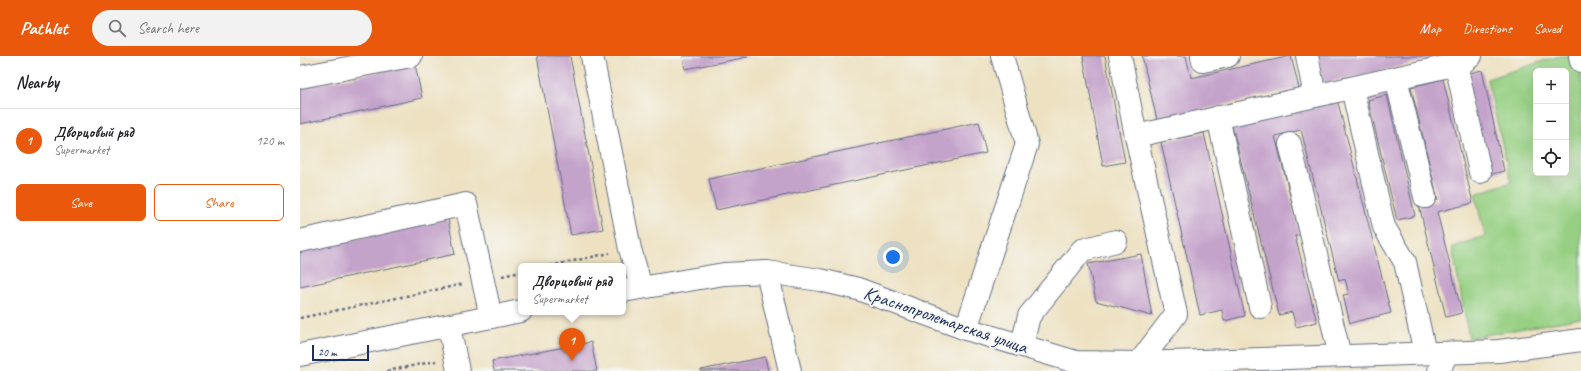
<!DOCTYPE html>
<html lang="en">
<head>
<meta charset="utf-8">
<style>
  body { margin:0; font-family:Caveat,sans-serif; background:#f2f2f2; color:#202124 }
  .controls { position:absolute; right:12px; top:12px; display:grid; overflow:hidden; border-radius:6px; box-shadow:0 4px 16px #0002 }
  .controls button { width:36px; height:36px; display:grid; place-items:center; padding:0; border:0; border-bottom:1px solid #e0e0e0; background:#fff; color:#202124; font:20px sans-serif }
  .scale { position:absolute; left:12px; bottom:10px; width:57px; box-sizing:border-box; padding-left:4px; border:2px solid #1b2f5e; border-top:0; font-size:11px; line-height:14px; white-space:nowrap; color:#1b2f5e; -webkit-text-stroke:3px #f6f6f2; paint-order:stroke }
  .you { position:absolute; left:593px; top:201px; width:14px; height:14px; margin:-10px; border:3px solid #fff; border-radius:50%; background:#1a73e8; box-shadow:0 0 0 6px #1a73e833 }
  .badge { display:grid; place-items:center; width:26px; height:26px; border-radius:50%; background:#ea580c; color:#fff; font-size:13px; font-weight:700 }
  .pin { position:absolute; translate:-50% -33px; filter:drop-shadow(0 1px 2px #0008) }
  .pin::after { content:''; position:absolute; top:21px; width:14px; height:12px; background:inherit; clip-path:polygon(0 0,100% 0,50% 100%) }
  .popup { position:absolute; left:218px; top:207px; width:108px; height:52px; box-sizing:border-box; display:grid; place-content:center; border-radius:6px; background:#fff; filter:drop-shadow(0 1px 3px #0005); font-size:13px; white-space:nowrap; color:#757577 }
  .popup b { font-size:15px; color:#202124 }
  .popup::after { content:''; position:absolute; left:50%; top:100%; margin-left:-8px; border:8px solid transparent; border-top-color:#fff }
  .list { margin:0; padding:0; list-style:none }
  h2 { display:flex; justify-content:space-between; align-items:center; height:52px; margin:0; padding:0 16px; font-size:17px }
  h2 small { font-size:13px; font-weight:400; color:#757577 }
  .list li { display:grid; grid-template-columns:26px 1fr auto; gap:12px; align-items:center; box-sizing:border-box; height:64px; padding:0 16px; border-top:1px solid #e0e0e0 }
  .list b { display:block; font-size:15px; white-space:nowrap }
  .list p { margin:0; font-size:13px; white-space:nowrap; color:#757577 }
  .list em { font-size:13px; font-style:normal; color:#757577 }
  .actions { display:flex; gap:8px; padding:12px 16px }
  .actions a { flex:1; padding:9px 0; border:1px solid #ea580c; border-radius:6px; text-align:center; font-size:14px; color:#ea580c }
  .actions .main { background:#ea580c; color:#fff }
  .icon { flex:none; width:22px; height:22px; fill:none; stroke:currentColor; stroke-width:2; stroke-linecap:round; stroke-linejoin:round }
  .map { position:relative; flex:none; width:1281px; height:315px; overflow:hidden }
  header { display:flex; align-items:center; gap:24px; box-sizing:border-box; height:56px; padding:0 20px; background:#ea580c; color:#fff }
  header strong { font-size:19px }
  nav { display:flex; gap:22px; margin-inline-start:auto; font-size:14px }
  .search { width:280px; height:36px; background:#f2f2f2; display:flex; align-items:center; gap:10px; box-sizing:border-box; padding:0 14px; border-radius:22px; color:#757577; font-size:15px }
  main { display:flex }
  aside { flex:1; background:#fff }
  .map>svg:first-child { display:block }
  .green { fill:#97d083; stroke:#598070; fill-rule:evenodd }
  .building { fill:#c4a3cb }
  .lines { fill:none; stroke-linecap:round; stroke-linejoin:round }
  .minor-casing { stroke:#646d81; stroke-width:24 }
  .path { stroke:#646d81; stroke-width:2.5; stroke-dasharray:3 3; stroke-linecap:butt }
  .minor { stroke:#fff; stroke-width:22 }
  .labels { text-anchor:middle; stroke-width:4; stroke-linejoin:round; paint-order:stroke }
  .street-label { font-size:19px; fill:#1b2f5e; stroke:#f6f6f2 }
</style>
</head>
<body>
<header>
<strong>Pathlet</strong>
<div class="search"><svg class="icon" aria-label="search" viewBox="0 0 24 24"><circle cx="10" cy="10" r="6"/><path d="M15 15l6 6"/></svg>Search here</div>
<nav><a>Map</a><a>Directions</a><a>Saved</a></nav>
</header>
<main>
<aside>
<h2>Nearby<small></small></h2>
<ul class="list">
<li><span class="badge">1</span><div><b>Дворцовый ряд</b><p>Supermarket</p></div><em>120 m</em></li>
</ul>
<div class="actions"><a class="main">Save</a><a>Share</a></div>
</aside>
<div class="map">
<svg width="1281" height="315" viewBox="0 0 1281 315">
  <rect width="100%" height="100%" fill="#f6f6f2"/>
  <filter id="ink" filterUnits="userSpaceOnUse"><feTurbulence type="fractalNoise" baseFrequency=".025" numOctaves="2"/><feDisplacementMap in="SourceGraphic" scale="8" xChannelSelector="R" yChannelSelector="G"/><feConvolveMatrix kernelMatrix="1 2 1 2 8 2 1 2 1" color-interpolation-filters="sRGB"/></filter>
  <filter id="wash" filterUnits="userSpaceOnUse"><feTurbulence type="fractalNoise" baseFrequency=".012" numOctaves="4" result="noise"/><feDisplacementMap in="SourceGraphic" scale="16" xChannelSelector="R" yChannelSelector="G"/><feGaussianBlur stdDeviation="0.9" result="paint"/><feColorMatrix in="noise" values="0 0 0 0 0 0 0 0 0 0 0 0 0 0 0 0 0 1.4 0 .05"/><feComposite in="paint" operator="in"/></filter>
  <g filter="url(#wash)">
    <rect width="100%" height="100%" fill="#ede1c1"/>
    <path class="green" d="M1259,0H1281V262L1169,282L1152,191L1185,180L1175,138L1211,126L1187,23ZM1236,15H1266V117H1236Z"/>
    <g id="blocks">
      <g class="building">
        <path d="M237,0H270L303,173L271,179Z"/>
        <path d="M383,0H448V1L385,13Z"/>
        <path d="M783,0H805L825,106L803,110Z"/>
        <path d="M842,0H886L891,22L991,0L999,32L857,64Z"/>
        <path d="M1017,0H1141V1L1023,28Z"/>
        <path d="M115,8L122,42L0,68V32Z"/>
        <path d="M1182,14L1204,115L1188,119L1165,18Z"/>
        <path d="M1143,23L1173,147L1137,156L1162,257L1146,261L1119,149L1138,144L1111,31Z"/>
        <path d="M1087,39L1115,160L1097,164L1068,44Z"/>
        <path d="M1037,43L1091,257L1050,267L1043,239L1049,238L1045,223L1039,225L1001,74L975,80L1000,179L995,180L1017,266L996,271L992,256L979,259L932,69Z"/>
        <path d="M679,66L686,97L416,154L409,123Z"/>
        <path d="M904,77L945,260L924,265L922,254L900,259L861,86Z"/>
        <path d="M148,163L155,198L0,231V195Z"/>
        <path d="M841,198L852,260L796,245L788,208Z"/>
        <path d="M291,286L297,315H194L192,305Z"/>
        <path d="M465,301L468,315H401V314Z"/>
      </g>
    </g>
  </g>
  <g filter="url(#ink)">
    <use href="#blocks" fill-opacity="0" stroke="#646d81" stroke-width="1"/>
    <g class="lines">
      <defs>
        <g id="minor">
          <path d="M292,0L330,193L341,231"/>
          <path d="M820,0L836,80L876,258L839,307"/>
          <path d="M902,0L903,5L928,0"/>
          <path d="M1007,0L1015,40"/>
          <path d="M1280,0L1281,5"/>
          <path d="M1156,8L1180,116"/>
          <path d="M0,21L111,0"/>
          <path d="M1096,22L1125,141"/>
          <path d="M1052,32L1084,171L1105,206L1125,297"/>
          <path d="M918,61L960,251"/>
          <path d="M836,80L1162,7L1171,0"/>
          <path d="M990,88L1040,300"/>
          <path d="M0,185L166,148L191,261"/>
          <path d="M467,216L490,315"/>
          <path d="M323,235L424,218L467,216L520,224L558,233L666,273L776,306L839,307L1199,295L1281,284"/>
          <path d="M149,270L158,315"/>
          <path d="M666,273L727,88L702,0"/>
          <path d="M722,289L729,260L782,194L816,185"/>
          <path d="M0,299L221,255"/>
          <path d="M1139,315L1147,297"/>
        </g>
      </defs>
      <use href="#minor" class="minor-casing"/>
      <g class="path">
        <path d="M250,210L310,197"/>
        <path d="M202,220L221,216"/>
        <path d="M0,262L164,228"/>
        <path d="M87,315L136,305"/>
      </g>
      <use href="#minor" class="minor"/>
    </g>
  </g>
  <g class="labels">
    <g class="street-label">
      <text transform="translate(646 263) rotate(19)" y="7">Краснопролетарская улица</text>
    </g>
  </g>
</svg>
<div class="controls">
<button>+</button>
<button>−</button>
<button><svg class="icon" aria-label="locate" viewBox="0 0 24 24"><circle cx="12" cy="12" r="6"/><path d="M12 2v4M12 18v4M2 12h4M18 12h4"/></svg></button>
</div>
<div class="scale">20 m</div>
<div class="you"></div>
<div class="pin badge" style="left:272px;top:305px">1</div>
<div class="popup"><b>Дворцовый ряд</b>Supermarket</div>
</div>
</main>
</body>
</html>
